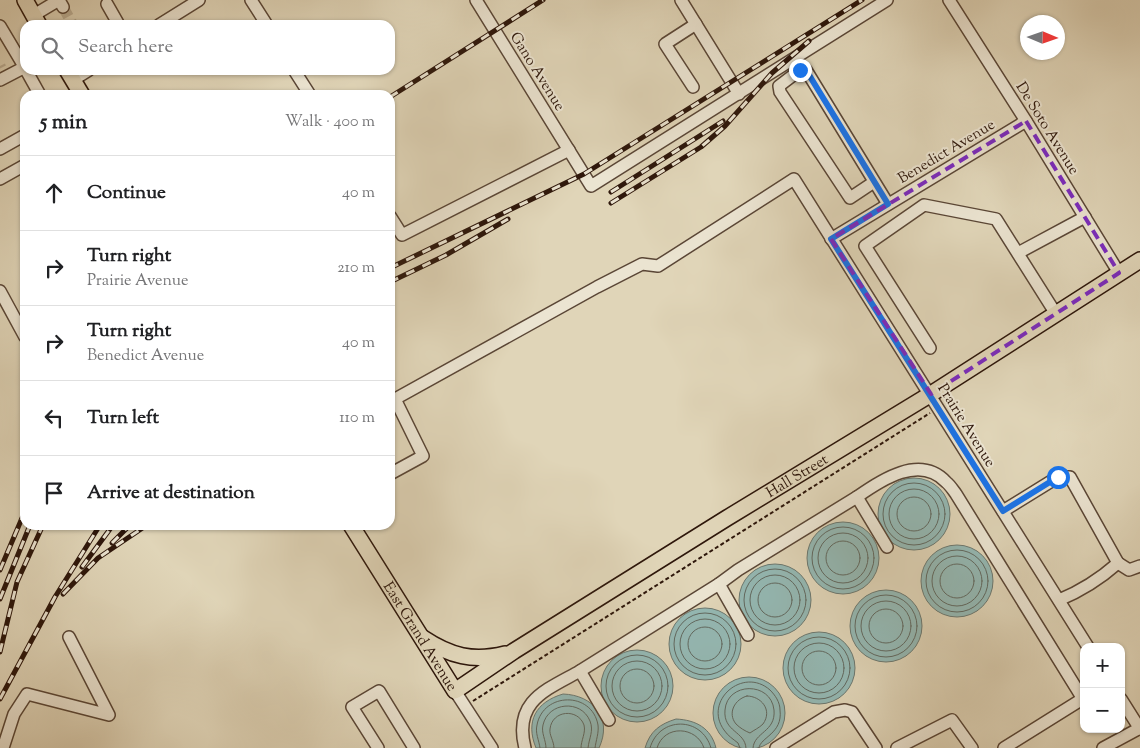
<!DOCTYPE html>
<html lang="en">
<head>
<meta charset="utf-8">
<style>
  body { margin:0; font-family:"Sorts Mill Goudy",serif; background:#f6f6f6; color:#202124 }
  .controls { position:absolute; right:15px; bottom:15px; display:grid; overflow:hidden; border-radius:10px; box-shadow:0 1px 4px #0004 }
  .controls button { width:45px; height:45px; display:grid; place-items:center; padding:0; border:0; border-bottom:1px solid #e0e0e0; background:#fff; color:#202124; font:25px sans-serif }
  .compass { position:absolute; left:1020px; top:15px; width:45px; height:45px; border-radius:50%; background:#fff; box-shadow:0 1px 4px #0004; rotate:92deg }
  .stop { position:absolute; width:15px; height:15px; margin:-11px; border:4px solid #1a73e8; border-radius:50%; background:#fff }
  .stop.end { background:#1a73e8; border-color:#fff; box-shadow:0 1px 5px #0008 }
  .list { margin:0; padding:0; list-style:none }
  h2 { display:flex; justify-content:space-between; align-items:center; height:65px; margin:0; padding:0 20px; font-size:21px }
  h2 small { font-size:16px; font-weight:400; color:#757577 }
  .list li { display:grid; grid-template-columns:32px 1fr auto; gap:15px; align-items:center; box-sizing:border-box; height:75px; padding:0 20px; border-top:1px solid #e0e0e0 }
  .list b { display:block; font-size:19px; white-space:nowrap }
  .list p { margin:0; font-size:16px; white-space:nowrap; color:#757577 }
  .list em { font-size:16px; font-style:normal; color:#757577 }
  .icon { flex:none; width:28px; height:28px; fill:none; stroke:currentColor; stroke-width:2; stroke-linecap:round; stroke-linejoin:round }
  .map { position:relative; flex:none; width:1140px; height:748px; overflow:hidden }
  .search { position:absolute; background:#fff; box-shadow:0 1px 4px #0004; left:20px; top:20px; width:375px; height:55px; display:flex; align-items:center; gap:12px; box-sizing:border-box; padding:0 18px; border-radius:15px; color:#757577; font-size:19px }
  .panel { position:absolute; background:#fff; box-shadow:0 1px 4px #0004; left:20px; top:90px; width:375px; height:440px; border-radius:15px }
  .map>svg:first-child { display:block }
  .water { fill:#94b8b3; stroke:#6b7870 }
  .lines { fill:none; stroke-linecap:round; stroke-linejoin:round }
  .shore { stroke:#61685f; stroke-width:1 }
  .minor-tunnel { stroke:#bcaf95; stroke-width:11; stroke-dasharray:11 5.5; stroke-linecap:butt }
  .minor-casing { stroke:#5a4636; stroke-width:14 }
  .major-casing { stroke:#2e170b; stroke-width:18 }
  .path { stroke:#2e170b; stroke-width:2; stroke-dasharray:4 2.5; stroke-linecap:butt }
  .minor { stroke:#ebe4d1; stroke-width:11 }
  .major { stroke:#e0d5b8; stroke-width:15 }
  .rail-casing { stroke:#2e170b; stroke-width:5 }
  .rail { stroke:#ebe4d1; stroke-width:3; stroke-dasharray:9; stroke-linecap:butt }
  .route { stroke:#1a73e8; stroke-width:6 }
  .marked { fill:none; stroke:#7b2cbf; stroke-width:4; stroke-dasharray:10 6; stroke-linejoin:round }
  .labels { text-anchor:middle; stroke-width:4; stroke-linejoin:round; paint-order:stroke }
  .street-label { font-size:15px; fill:#2e170b; stroke:#ebe4d1 }
</style>
</head>
<body>
<div class="map">
<svg width="1140" height="748" viewBox="0 0 1140 748">
  <rect width="100%" height="100%" fill="#e0d5b8"/>
  <filter id="stains"><feTurbulence type="fractalNoise" baseFrequency=".004" numOctaves="4"/><feColorMatrix values="0 0 0 0 .2 0 0 0 0 .09 0 0 0 0 .02 0 0 0 .5 -.17"/></filter>
  <radialGradient id="worn" r=".72"><stop offset=".6" stop-color="#630" stop-opacity="0"/><stop offset="1" stop-color="#630" stop-opacity=".3"/></radialGradient>
  <g class="water">
    <circle cx="914" cy="514" r="36"/>
    <circle cx="843" cy="558" r="36"/>
    <circle cx="957" cy="581" r="36"/>
    <circle cx="775" cy="600" r="36"/>
    <circle cx="886" cy="626" r="36"/>
    <circle cx="705" cy="644" r="36"/>
    <circle cx="819" cy="668" r="36"/>
    <circle cx="637" cy="686" r="36"/>
    <circle cx="749" cy="713" r="36"/>
    <path d="M563,694C593,695 613,718 599,748H536C525,721 536,702 563,694Z"/>
    <path d="M676,719C696,720 711,728 716,748H645C650,731 660,724 676,719Z"/>
  </g>
  <g class="lines">
    <g class="shore">
      <circle cx="914" cy="514" r="31"/>
      <circle cx="914" cy="514" r="25"/>
      <circle cx="914" cy="514" r="17"/>
      <circle cx="843" cy="558" r="31"/>
      <circle cx="843" cy="558" r="25"/>
      <circle cx="843" cy="558" r="17"/>
      <circle cx="957" cy="581" r="31"/>
      <circle cx="957" cy="581" r="25"/>
      <circle cx="957" cy="581" r="17"/>
      <circle cx="775" cy="600" r="31"/>
      <circle cx="775" cy="600" r="25"/>
      <circle cx="775" cy="600" r="17"/>
      <circle cx="886" cy="626" r="31"/>
      <circle cx="886" cy="626" r="25"/>
      <circle cx="886" cy="626" r="17"/>
      <circle cx="705" cy="644" r="31"/>
      <circle cx="705" cy="644" r="25"/>
      <circle cx="705" cy="644" r="17"/>
      <circle cx="819" cy="668" r="31"/>
      <circle cx="819" cy="668" r="25"/>
      <circle cx="819" cy="668" r="17"/>
      <circle cx="637" cy="686" r="31"/>
      <circle cx="637" cy="686" r="25"/>
      <circle cx="637" cy="686" r="17"/>
      <path d="M747,696C761,696 773,710 763,724C759,728 754,730 750,733C745,731 740,728 736,724C727,713 735,699 747,696Z"/>
      <path d="M540,748C539,740 535,733 537,725C543,692 592,691 598,725C599,733 596,740 595,748"/>
      <path d="M546,748C546,740 541,733 543,725C548,702 581,699 590,721C594,731 589,738 588,748"/>
      <path d="M554,748C554,741 549,735 550,729C552,710 578,708 584,725C586,733 581,740 581,748"/>
      <path d="M650,748C659,716 702,716 711,748"/>
      <path d="M657,748C664,724 697,726 704,748"/>
      <path d="M740,748L738,743C733,739 728,736 724,730C703,701 743,666 770,690C775,695 780,702 780,710C783,734 760,737 759,748"/>
      <path d="M746,748C745,731 723,732 725,710C727,682 771,681 774,710C776,732 754,732 753,748"/>
    </g>
    <g class="minor-tunnel">
      <path d="M63,7L73,25"/>
      <path d="M0,66L1,68"/>
    </g>
    <defs>
      <g id="minor">
        <path d="M251,0L267,25"/>
        <path d="M476,0L591,186L887,0"/>
        <path d="M681,0L739,94"/>
        <path d="M949,0L1026,121L1119,273"/>
        <path d="M107,4L119,25"/>
        <path d="M34,15L59,0L63,7"/>
        <path d="M159,25L199,0"/>
        <path d="M0,26L25,68"/>
        <path d="M26,70L40,95"/>
        <path d="M294,70L310,95"/>
        <path d="M0,80L25,67"/>
        <path d="M73,80L89,70"/>
        <path d="M693,87L665,44L696,24"/>
        <path d="M0,149L25,135"/>
        <path d="M0,179L25,165"/>
        <path d="M874,182L850,198L780,92L779,86L800,70H806L888,204"/>
        <path d="M390,216L402,235L569,150"/>
        <path d="M831,239L1026,121"/>
        <path d="M1018,253L1085,217"/>
        <path d="M0,291L25,337"/>
        <path d="M930,348L865,246L924,205L996,219L1056,314"/>
        <path d="M390,474L423,456L395,399L597,287L642,264L658,266L794,179L1088,647"/>
        <path d="M857,497C881,480 920,454 946,482C950,485 953,490 956,494L1083,699"/>
        <path d="M1003,511L1058,477H1070L1118,563C1101,578 1081,591 1059,600"/>
        <path d="M1118,563L1129,570L1140,566"/>
        <path d="M719,584L738,570L857,497L887,547"/>
        <path d="M580,671L719,584L748,635"/>
        <path d="M455,691L492,748"/>
        <path d="M1121,699L1140,729"/>
        <path d="M3,748L14,714L27,694L109,715L69,637"/>
        <path d="M378,748L352,707L379,691L414,748"/>
        <path d="M525,748C513,701 546,690 580,671L609,720"/>
        <path d="M776,748L834,712L845,710L852,712L876,748"/>
        <path d="M897,748L952,720L972,748"/>
        <path d="M1004,748L1084,698"/>
        <path d="M1103,748L1140,728"/>
      </g>
      <g id="major">
        <path d="M25,0L39,25"/>
        <path d="M67,70L82,95"/>
        <path id="s1" d="M351,525L455,691L514,651L727,518L931,394L1140,260"/>
        <path d="M423,638C450,656 473,662 505,654"/>
      </g>
    </defs>
    <use href="#minor" class="minor-casing"/>
    <use href="#major" class="major-casing"/>
    <path class="path" d="M473,701L930,413"/>
    <use href="#minor" class="minor"/>
    <use href="#major" class="major"/>
    <defs>
      <g id="rail">
        <path d="M390,97L543,0"/>
        <path d="M611,192L723,121"/>
        <path d="M611,203L701,147L725,126L772,73L809,41"/>
        <path d="M390,268L584,174L862,0"/>
        <path d="M390,282L446,255L508,219"/>
        <path d="M112,543L130,525"/>
        <path d="M82,567L113,525"/>
        <path d="M0,570L25,511"/>
        <path d="M63,594L98,558L147,525"/>
        <path d="M0,599L30,525"/>
        <path d="M0,652L17,582L43,525"/>
        <path d="M0,699L55,597L100,525"/>
      </g>
    </defs>
    <use href="#rail" class="rail-casing"/>
    <use href="#rail" class="rail"/>
  </g>
  <g class="lines">
    <path class="route" d="M800,70H806L888,204L831,239L1003,511L1058,477"/>
  </g>
  <path class="marked" d="M1026,121L1119,273L931,394L831,239Z"/>
  <g class="labels">
    <g class="street-label">
      <text transform="translate(538 71) rotate(58)" y="5">Gano Avenue</text>
      <text transform="translate(1048 128) rotate(58)" y="5">De Soto Avenue</text>
      <text transform="translate(946 151) rotate(-31)" y="5">Benedict Avenue</text>
      <text transform="translate(967 425) rotate(58)" y="5">Prairie Avenue</text>
      <text dy="5" stroke="none"><textPath href="#s1" startOffset="600">Hall Street</textPath></text>
      <text dy="5" stroke="none"><textPath href="#s1" startOffset="131">East Grand Avenue</textPath></text>
    </g>
  </g>
  <rect width="100%" height="100%" filter="url(#stains)"/>
  <rect width="100%" height="100%" fill="url(#worn)"/>
</svg>
<div class="controls">
<button>+</button>
<button>−</button>
</div>
<svg class="compass" viewBox="-18 -18 36 36"><path d="M0-13l5 13h-10z" fill="#e53935"/><path d="M0 13l5-13h-10z" fill="#757577"/></svg>
<div class="stop" style="left:1058px;top:477px"></div>
<div class="stop end" style="left:800px;top:70px"></div>
<div class="search"><svg class="icon" aria-label="search" viewBox="0 0 24 24"><circle cx="10" cy="10" r="6"/><path d="M15 15l6 6"/></svg>Search here</div>
<section class="panel">
<h2>5 min<small>Walk · 400 m</small></h2>
<ul class="list">
<li><svg class="icon" aria-label="ahead" viewBox="0 0 24 24"><path d="M12 20V5M6 11l6-6 6 6"/></svg><div><b>Continue</b></div><em>40 m</em></li>
<li><svg class="icon" aria-label="right" viewBox="0 0 24 24"><path d="M7 20v-9h11M14 6l5 5-5 5"/></svg><div><b>Turn right</b><p>Prairie Avenue</p></div><em>210 m</em></li>
<li><svg class="icon" aria-label="right" viewBox="0 0 24 24"><path d="M7 20v-9h11M14 6l5 5-5 5"/></svg><div><b>Turn right</b><p>Benedict Avenue</p></div><em>40 m</em></li>
<li><svg class="icon" aria-label="left" viewBox="0 0 24 24"><path d="M17 20v-9H6M10 6l-5 5 5 5"/></svg><div><b>Turn left</b></div><em>110 m</em></li>
<li><svg class="icon" aria-label="arrive" viewBox="0 0 24 24"><path d="M6 21V4h12l-3 4 3 4H6"/></svg><div><b>Arrive at destination</b></div></li>
</ul>
</section>
</div>
</body>
</html>
